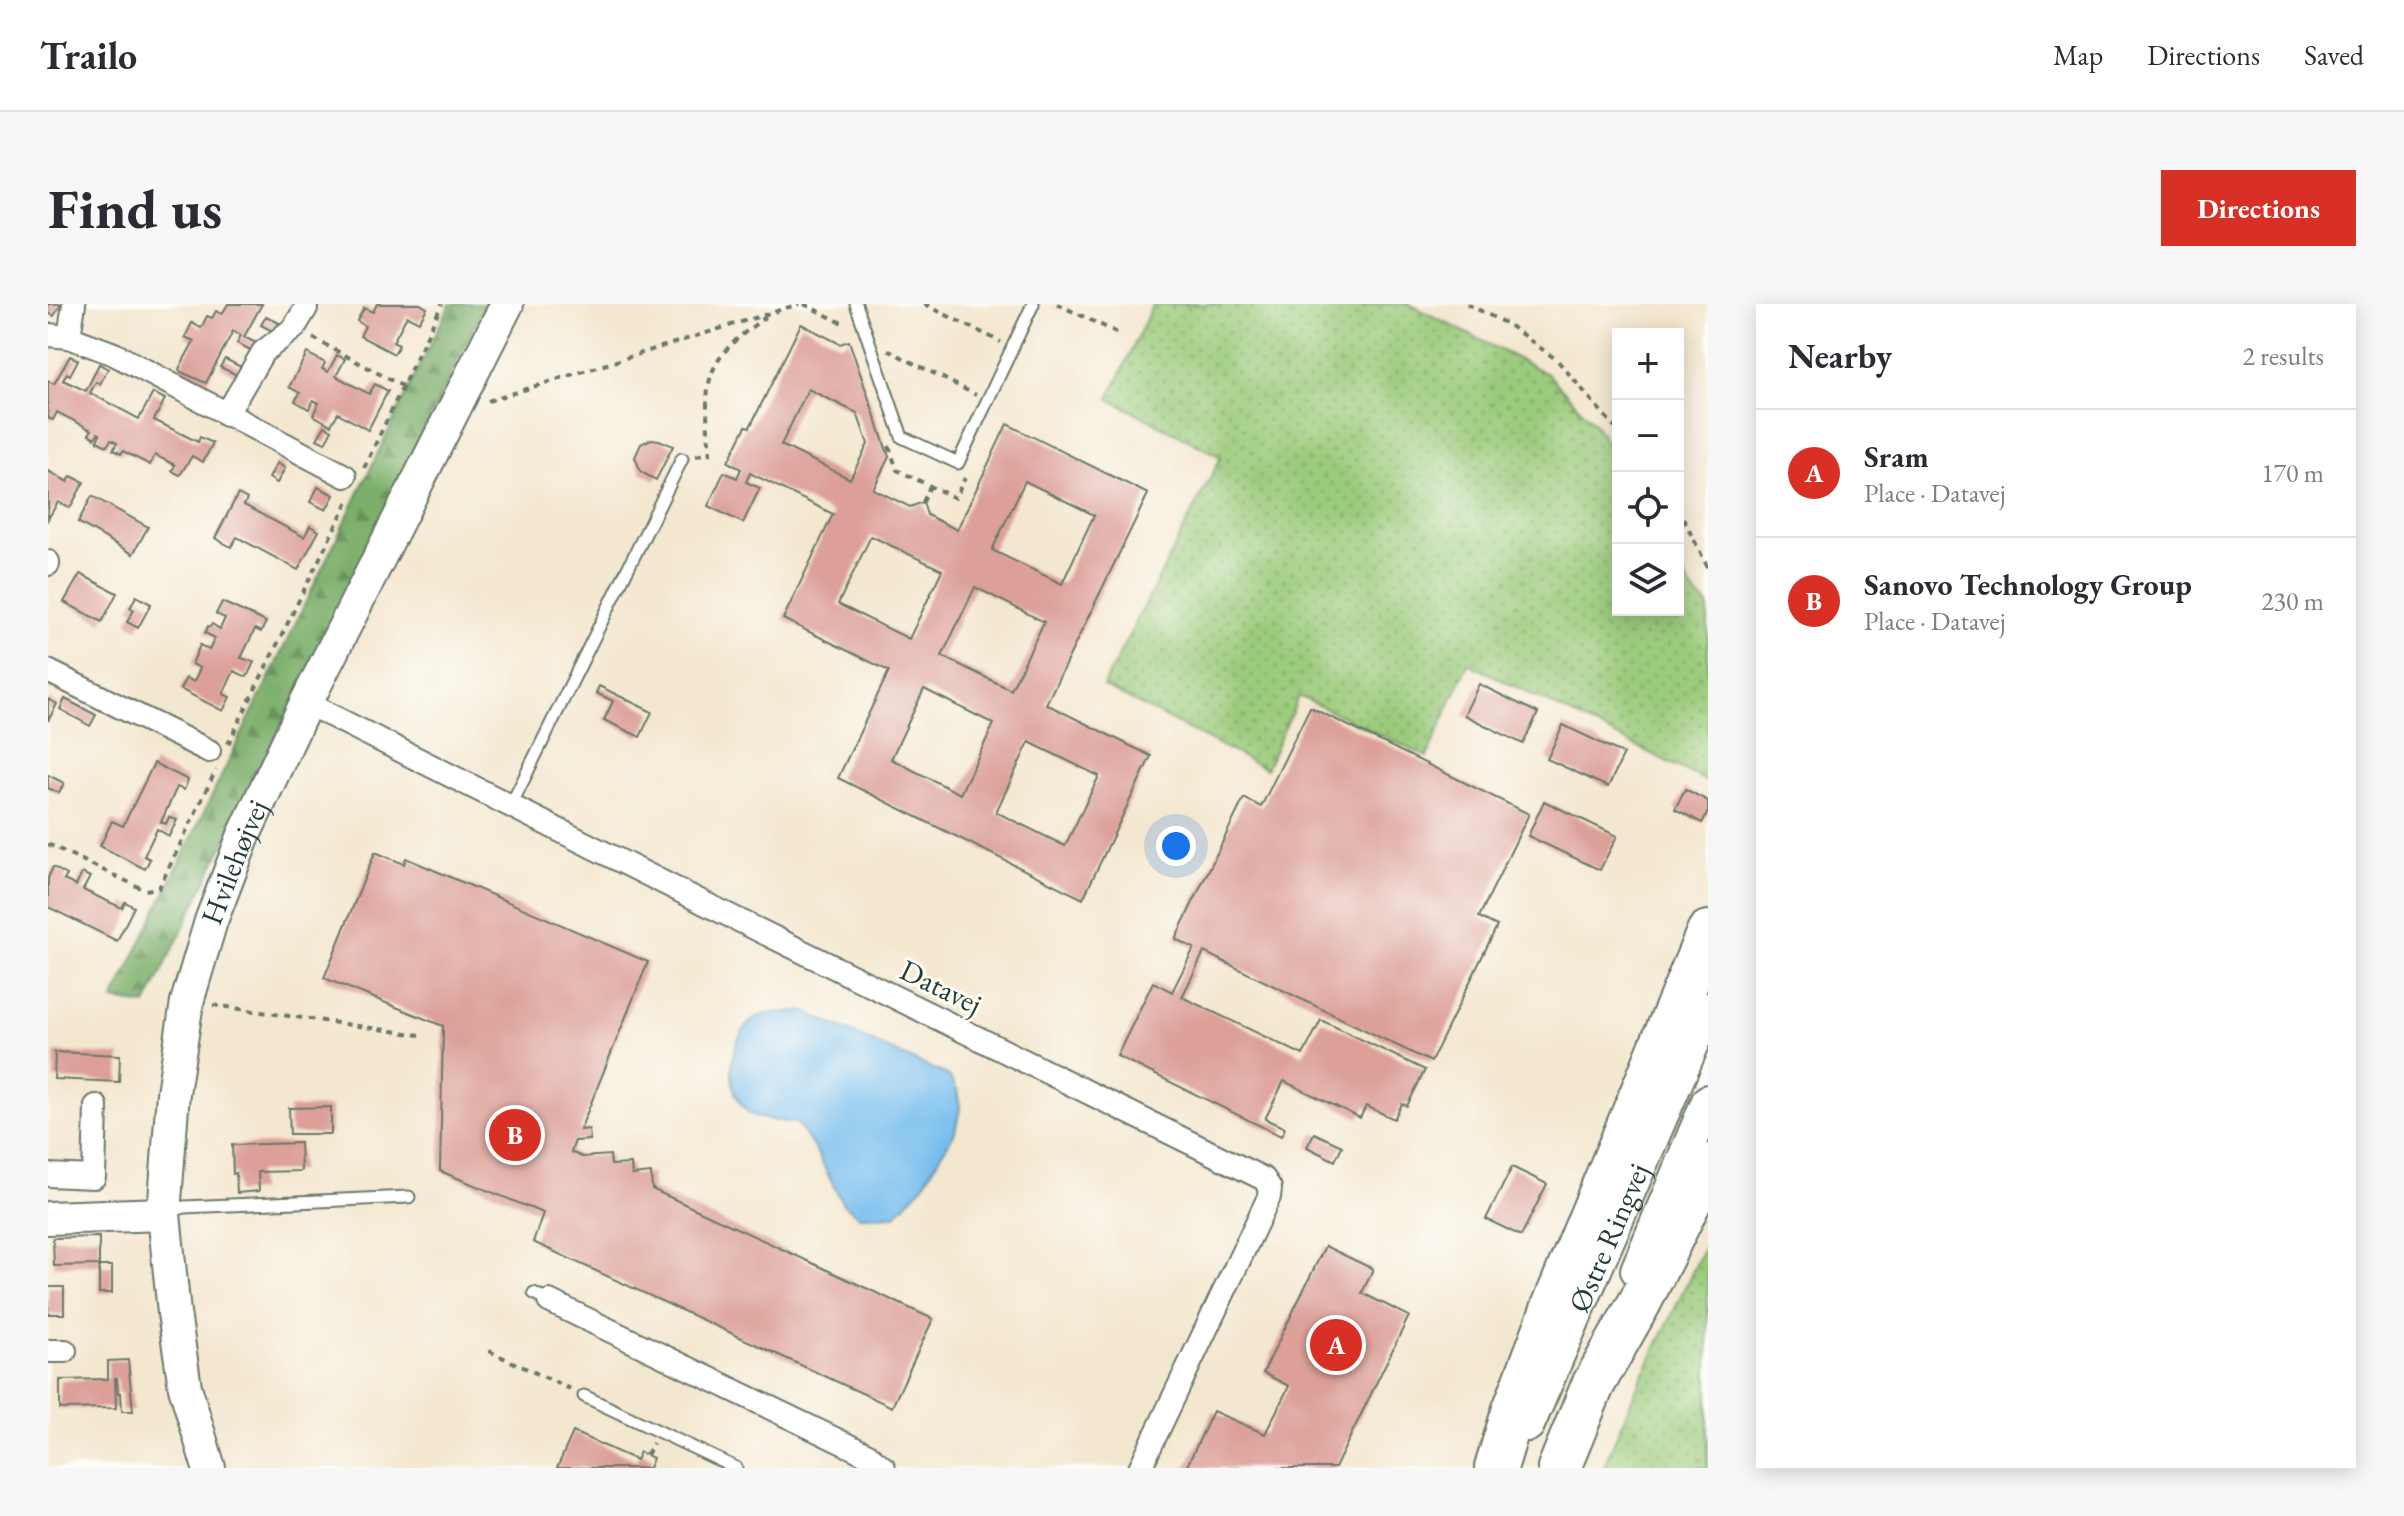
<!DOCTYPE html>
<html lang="en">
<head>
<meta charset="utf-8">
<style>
  body { margin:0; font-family:"EB Garamond",serif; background:#f7f7f7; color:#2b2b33 }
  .controls { position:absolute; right:24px; top:24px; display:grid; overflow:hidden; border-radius:0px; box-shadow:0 4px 20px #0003 }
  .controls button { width:72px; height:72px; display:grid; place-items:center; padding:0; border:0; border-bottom:2px solid #e1e1e2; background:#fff; color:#2b2b33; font:40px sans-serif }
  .you { position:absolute; left:1128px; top:542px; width:28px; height:28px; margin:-20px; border:6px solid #fff; border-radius:50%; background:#1a73e8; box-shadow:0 0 0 12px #1a73e833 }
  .badge { display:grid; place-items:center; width:52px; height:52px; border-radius:50%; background:#d93025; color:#fff; font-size:26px; font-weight:700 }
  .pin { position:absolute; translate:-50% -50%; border:4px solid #fff; box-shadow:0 2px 8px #0006 }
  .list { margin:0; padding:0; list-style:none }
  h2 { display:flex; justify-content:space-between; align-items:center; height:104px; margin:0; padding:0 32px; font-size:34px }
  h2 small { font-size:26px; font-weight:400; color:#7c7c81 }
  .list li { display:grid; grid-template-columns:52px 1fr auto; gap:24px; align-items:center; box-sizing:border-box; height:128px; padding:0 32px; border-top:2px solid #e1e1e2 }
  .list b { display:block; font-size:30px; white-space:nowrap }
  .list p { margin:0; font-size:26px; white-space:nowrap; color:#7c7c81 }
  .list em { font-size:26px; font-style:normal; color:#7c7c81 }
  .icon { flex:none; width:44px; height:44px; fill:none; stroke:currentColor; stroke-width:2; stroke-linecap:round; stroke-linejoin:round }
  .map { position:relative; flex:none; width:1660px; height:1164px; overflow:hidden; border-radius:0px }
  header { display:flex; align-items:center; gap:48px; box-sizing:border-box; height:112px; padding:0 40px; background:#fff; border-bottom:2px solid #e1e1e2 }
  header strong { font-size:38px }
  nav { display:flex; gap:44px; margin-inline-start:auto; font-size:28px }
  .intro { display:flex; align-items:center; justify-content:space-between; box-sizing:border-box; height:192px; padding:0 48px }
  h1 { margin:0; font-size:56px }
  .button { padding:20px 36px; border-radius:0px; background:#d93025; color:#fff; font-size:28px; font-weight:700 }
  main { display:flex; gap:48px; padding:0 48px }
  aside { flex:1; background:#fff; border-radius:0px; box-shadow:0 4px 20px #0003 }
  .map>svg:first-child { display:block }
  .grass { fill:url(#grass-dots); stroke:#5d8458; stroke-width:2 }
  .forest { fill:url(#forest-firs); stroke:#4e7650; stroke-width:2 }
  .water { fill:#76bdee; stroke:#4a7d91; stroke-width:2 }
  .building { fill:#dca099; fill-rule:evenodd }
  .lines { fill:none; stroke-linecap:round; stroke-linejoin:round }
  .lane-casing { stroke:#6a786a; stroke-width:15 }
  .street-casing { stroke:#6a786a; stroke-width:26 }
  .secondary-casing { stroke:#6a786a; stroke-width:36 }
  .highway-casing { stroke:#6a786a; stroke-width:46 }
  .path { stroke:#6a786a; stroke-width:4; stroke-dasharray:6 6; stroke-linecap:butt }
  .lane { stroke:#fff; stroke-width:11 }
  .street { stroke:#fff; stroke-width:22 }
  .secondary { stroke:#fff; stroke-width:32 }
  .highway { stroke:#fff; stroke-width:42 }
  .labels { text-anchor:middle; stroke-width:6; stroke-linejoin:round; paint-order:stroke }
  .street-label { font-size:30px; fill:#1f3d34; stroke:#fdfcf7 }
</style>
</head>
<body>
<header>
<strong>Trailo</strong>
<nav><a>Map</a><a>Directions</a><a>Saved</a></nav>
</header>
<div class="intro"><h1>Find us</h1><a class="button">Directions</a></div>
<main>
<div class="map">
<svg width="1660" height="1164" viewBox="0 0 1660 1164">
  <defs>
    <pattern id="grass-dots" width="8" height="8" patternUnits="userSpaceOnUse" patternTransform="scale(2)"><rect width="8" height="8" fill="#9bcb7b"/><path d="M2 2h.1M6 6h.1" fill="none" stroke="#7ea666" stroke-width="1.8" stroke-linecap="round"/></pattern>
    <pattern id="forest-firs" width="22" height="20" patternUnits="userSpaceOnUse" patternTransform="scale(2)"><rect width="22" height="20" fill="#7caf6b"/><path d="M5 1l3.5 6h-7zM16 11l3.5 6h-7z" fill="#659059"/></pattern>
  </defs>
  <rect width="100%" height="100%" fill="#fdfcf7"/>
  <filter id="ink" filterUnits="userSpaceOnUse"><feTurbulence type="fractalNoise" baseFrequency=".0125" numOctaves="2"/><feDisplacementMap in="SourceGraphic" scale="16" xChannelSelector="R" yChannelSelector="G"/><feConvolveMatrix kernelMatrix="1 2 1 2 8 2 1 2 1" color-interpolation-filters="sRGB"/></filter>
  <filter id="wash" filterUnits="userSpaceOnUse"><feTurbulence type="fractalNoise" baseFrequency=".006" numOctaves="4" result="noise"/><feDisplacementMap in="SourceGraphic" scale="32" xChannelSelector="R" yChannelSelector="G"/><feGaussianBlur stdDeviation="1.8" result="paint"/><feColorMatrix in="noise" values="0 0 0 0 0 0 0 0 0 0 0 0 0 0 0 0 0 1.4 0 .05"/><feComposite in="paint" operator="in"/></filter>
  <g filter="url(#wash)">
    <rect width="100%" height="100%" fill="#f4e7cf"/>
    <g class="grass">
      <path d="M1105,0H1361L1500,70L1547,120L1570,159V306H1630V262L1646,289L1660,301V478L1420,359L1379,453L1251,392L1218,465L1055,382L1173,153L1061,95Z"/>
      <path d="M1660,935V1164H1555L1587,1088Z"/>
    </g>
    <path class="forest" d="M402,0H437L98,701L65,696Z"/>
    <path class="water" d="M755,707L901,772L909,786L912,804L907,828L874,883L847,911L811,912L795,900L768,847L749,819C737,817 719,817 707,812C673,797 678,727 712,712C722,708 744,708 755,707Z"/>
    <g id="blocks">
      <g class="building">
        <path d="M0,0H13L6,12L0,9Z"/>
        <path d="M180,0H214L196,33L212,41L208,49L189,39L193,31L185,27L158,79L133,68L131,65L146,37L137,33L144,19L153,24L159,12L164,14L168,7L174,10Z"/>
        <path d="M329,0H372L379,4L371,18L359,12L345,38L351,41L346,50L312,32L317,22L309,17L316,4L325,8Z"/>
        <path d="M218,12L231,19L226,28L213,21Z"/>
        <path d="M753,20L792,40L801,37L841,153L825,185L862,203L875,198L879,211L909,226L959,120L1100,190L998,400L1103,452L1035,595L790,474L841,367L735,315L785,210L702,169L698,178L712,184L695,219L660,202L676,168L689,174L693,165L680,158L698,122L702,123ZM760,85L809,109L820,140L802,175L733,141ZM977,177L1046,211L1014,280L944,246ZM823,232L894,266L861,335L790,300ZM927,283L996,318L963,386L894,352ZM876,385L946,420L912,490L843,455ZM981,438L1051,472L1017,542L948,508Z"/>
        <path d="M259,49L277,59L274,65L280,68L289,51L297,55L288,72L321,90L327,80L340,87L320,126L290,109L283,121L265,111L271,99L265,96L261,105L247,97L252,89L241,83Z"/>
        <path d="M22,52L30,56L22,71L19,69L15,76L38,87L51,60L60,65L52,80L48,78L42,89L91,115L105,89L117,95L106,116L150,138L152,133L165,139L155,158L144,152L132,171L124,167L127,161L107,151L102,161L75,147L73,150L65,146L69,139L63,136L59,142L49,137L52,130L50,129L47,134L41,130L44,126L9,108L5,116L0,114V77L6,80Z"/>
        <path d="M177,55L195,64L191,72L172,63Z"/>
        <path d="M277,122L284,126L277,139L269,135Z"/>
        <path d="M603,135L611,136L625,142L608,176L593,168L587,153L593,140Z"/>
        <path d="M229,159L237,164L229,179L221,174Z"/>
        <path d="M0,167L20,178L23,172L36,178L22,204L10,198L0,215Z"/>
        <path d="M270,183L286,191L278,206L262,198Z"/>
        <path d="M190,190L199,195L196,201L256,233L262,222L271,227L250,266L189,233L183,243L167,234Z"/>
        <path d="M44,192L100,223L85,250L30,218Z"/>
        <path d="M32,270L69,289L54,318L16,298Z"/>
        <path d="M88,292L103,300L90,324L79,318L86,306L82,304Z"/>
        <path d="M174,298L218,318L213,328L207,325L193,354L206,358L199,373L186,367L175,390L182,393L175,407L132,385L138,374L146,378L152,364L144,360L152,341L161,346L167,334L157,329L160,322L162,323L164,320L172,325L177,314L168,310Z"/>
        <path d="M1431,380L1490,409L1475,440L1416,411Z"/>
        <path d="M551,382L604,408L592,433L556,416L565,397L548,389Z"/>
        <path d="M0,395L9,400L0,417Z"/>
        <path d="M17,395L48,411L42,422L12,405Z"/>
        <path d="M1262,403L1481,510L1431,613L1449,622L1383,758L1156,648L1134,693L1255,751L1273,716L1377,766L1359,802L1354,800L1346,815L1318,802L1312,814L1236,777L1217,815L1237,824L1233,832L1069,752L1105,678L1124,688L1146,644L1127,635L1196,494L1213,503Z"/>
        <path d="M1515,421L1576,450L1560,483L1499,455Z"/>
        <path d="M106,459L140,476L136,486L129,483L113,518L118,520L121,513L129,516L121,532L109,525L96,552L102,555L97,565L52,542L64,517L75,522Z"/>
        <path d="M0,471L16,479L11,489L0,484Z"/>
        <path d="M1637,485L1660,497V508L1654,519L1627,505Z"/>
        <path d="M1496,497L1569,532L1552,566L1480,532Z"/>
        <path d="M327,548L356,560L358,554L600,658L532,826L541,825L542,836L527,837L523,848L534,853L562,851L563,861L583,860L584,871L603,869L604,885L885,1015L844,1103L485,938L495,909L392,867L395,722L276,674Z"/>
        <path d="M5,563L19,571L16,576L28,582L34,569L42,573L35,586L74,604L77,598L86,603L69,637L0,603V574Z"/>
        <path d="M7,748L72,751L71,778L6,775Z"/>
        <path d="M283,803V830H242L241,804Z"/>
        <path d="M1266,829L1294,842L1287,857L1259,843Z"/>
        <path d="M252,839L253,867L210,868L211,887L189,889L188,869L185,870L184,841Z"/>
        <path d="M1464,863L1499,880L1473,932L1438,915Z"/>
        <path d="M51,933V961L6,962L5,934Z"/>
        <path d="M1277,942L1325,965L1314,989L1361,1012L1287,1164H1138L1165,1107L1217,1130L1241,1082L1215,1069Z"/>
        <rect x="51" y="962" width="13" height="27"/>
        <rect x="0" y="983" width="16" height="27"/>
        <path d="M80,1056L85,1107H74L73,1089H70L69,1074H67L68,1104L12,1105V1076L60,1075V1057Z"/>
        <path d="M525,1128L588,1156L592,1148L605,1154L601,1164H509Z"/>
      </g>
    </g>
  </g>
  <g filter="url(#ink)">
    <use href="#blocks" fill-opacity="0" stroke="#6a786a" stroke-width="2"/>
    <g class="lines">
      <defs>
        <g id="lane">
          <path d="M808,0L854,133L910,159L985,0"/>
          <path d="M463,501L634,155"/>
          <path d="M119,909L136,903L361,893"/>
          <path d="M486,989L501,997"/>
          <path d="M536,1092L688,1164"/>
        </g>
        <g id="street">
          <path d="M0,31L21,33L66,50L297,172"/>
          <path d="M21,33L26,0"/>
          <path d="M178,111L215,48L246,24L258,4"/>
          <path d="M0,258V260"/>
          <path d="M0,367L161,447"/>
          <path d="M258,399L674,608L1216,875L1222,884L1221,893L1092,1164"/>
          <path d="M0,871L46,873L48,802"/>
          <path d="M501,997L820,1151L836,1164"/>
          <path d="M0,1047H17"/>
        </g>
        <g id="secondary">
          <path d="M0,914L116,910"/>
          <path d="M1589,966L1660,797"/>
          <path id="s1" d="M1480,1121L1660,705"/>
          <path id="s2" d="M161,1164L137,1083L126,1009L116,910L125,789L139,698L163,617L196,531L258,399L459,0"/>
        </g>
        <g id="highway">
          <path d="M1448,1164L1465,1108L1505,1003L1660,628"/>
          <path d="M1511,1164L1545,1081L1592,998L1660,861"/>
        </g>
      </defs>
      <use href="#lane" class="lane-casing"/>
      <use href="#street" class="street-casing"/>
      <use href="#secondary" class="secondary-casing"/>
      <use href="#highway" class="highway-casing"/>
      <g class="path">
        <path d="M756,0L798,21"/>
        <path d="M876,0L953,38"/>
        <path d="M1009,0L1072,30"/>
        <path d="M1419,0L1461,21L1509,56L1570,127"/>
        <path d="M265,34L354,82"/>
        <path d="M840,46L928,91"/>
        <path d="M440,97L751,0"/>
        <path d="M841,142L849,166L907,194L917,174"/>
        <path d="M648,152L662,149C655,74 655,57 719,12"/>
        <path d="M316,164L394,0"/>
        <path d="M875,198L882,182"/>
        <path d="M1630,204L1660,264"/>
        <path d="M180,440L302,193"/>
        <path d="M0,540L97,586L111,584L168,466"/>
        <path d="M165,701L372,731"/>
        <path d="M441,1047L522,1085"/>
        <path d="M599,1151L605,1139"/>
      </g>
      <use href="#lane" class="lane"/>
      <use href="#street" class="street"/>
      <use href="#secondary" class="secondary"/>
      <use href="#highway" class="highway"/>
    </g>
  </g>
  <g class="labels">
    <g class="street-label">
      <text dy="10" stroke="none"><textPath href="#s2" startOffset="620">Hvilehøjvej</textPath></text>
      <text transform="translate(893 683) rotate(26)" y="10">Datavej</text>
      <text dy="10" stroke="none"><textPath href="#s1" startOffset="204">Østre Ringvej</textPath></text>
    </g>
  </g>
</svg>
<div class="controls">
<button>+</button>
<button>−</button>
<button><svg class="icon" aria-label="locate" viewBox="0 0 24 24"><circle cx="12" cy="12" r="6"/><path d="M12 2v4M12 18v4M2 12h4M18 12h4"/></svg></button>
<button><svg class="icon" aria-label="layers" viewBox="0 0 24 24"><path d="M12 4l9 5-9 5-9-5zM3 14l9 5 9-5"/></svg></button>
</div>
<div class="you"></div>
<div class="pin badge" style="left:1288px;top:1041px">A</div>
<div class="pin badge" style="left:467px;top:831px">B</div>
</div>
<aside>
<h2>Nearby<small>2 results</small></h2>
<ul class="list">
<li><span class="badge">A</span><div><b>Sram</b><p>Place · Datavej</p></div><em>170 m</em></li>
<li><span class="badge">B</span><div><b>Sanovo Technology Group</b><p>Place · Datavej</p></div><em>230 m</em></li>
</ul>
</aside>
</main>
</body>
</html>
